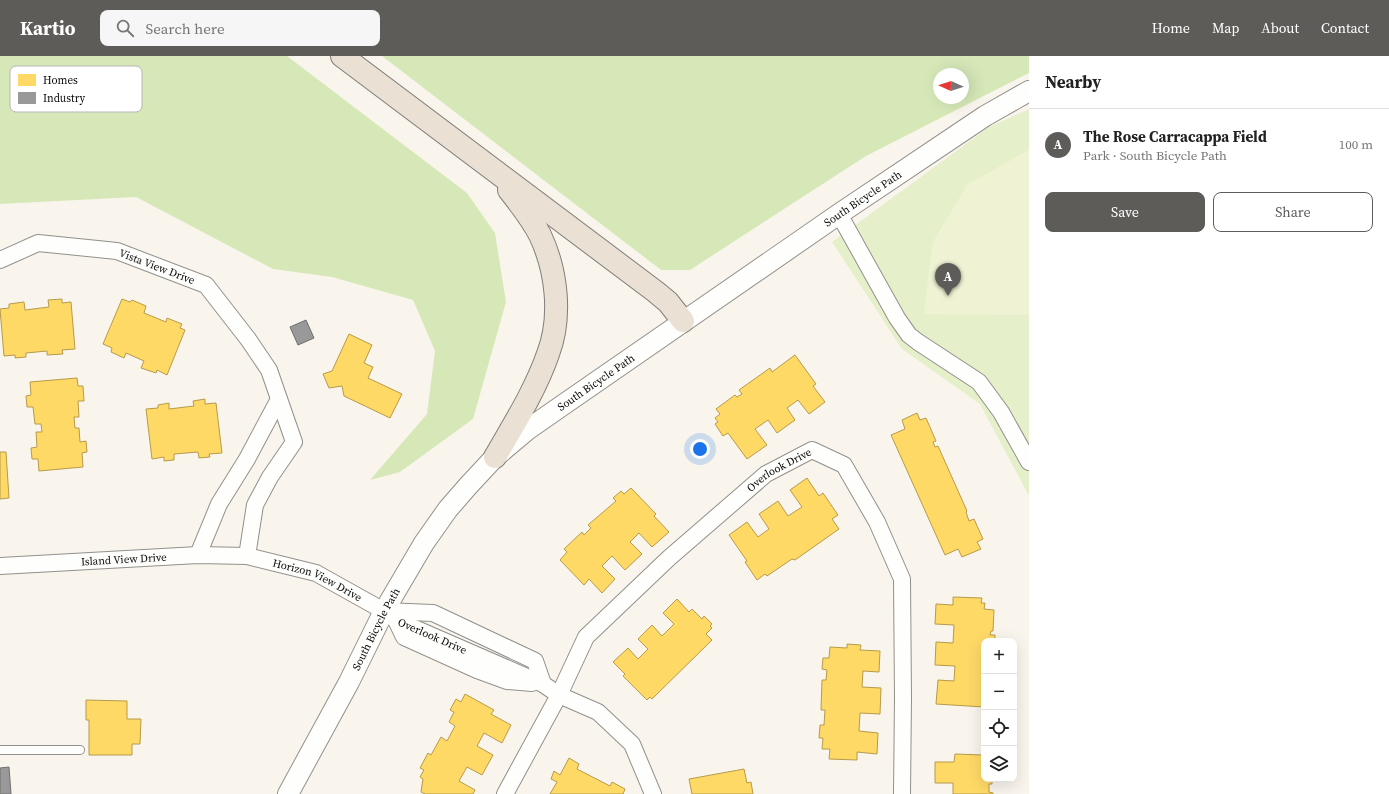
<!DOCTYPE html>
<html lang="en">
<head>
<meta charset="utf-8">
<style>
  body { margin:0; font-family:"Source Serif 4",serif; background:#f6f6f6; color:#222 }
  .controls { position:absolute; right:12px; bottom:12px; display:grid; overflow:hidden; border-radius:8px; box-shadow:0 4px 16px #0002 }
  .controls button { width:36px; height:36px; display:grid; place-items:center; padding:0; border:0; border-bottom:1px solid #e0e0e0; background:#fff; color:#222; font:20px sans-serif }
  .compass { position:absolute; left:933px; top:12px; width:36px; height:36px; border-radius:50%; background:#fff; box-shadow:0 4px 16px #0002; rotate:273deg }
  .you { position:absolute; left:700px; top:393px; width:14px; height:14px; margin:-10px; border:3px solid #fff; border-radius:50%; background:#1a73e8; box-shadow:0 0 0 6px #1a73e833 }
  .badge { display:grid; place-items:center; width:26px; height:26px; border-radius:50%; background:#5e5c59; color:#fff; font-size:13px; font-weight:700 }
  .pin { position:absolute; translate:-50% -33px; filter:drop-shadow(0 1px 2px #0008) }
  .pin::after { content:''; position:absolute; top:21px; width:14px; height:12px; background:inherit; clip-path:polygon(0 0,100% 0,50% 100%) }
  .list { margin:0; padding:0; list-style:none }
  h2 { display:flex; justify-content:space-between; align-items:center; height:52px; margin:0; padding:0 16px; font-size:17px }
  h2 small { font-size:13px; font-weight:400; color:#767676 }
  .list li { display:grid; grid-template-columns:26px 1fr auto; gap:12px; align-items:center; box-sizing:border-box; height:72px; padding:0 16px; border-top:1px solid #e0e0e0 }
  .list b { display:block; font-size:15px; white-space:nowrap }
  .list p { margin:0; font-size:13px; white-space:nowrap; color:#767676 }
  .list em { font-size:13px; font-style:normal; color:#767676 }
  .actions { display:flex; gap:8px; padding:12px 16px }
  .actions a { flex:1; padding:9px 0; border:1px solid #5e5c59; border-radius:8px; text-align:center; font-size:14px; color:#5e5c59 }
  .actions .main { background:#5e5c59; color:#fff }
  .icon { flex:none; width:22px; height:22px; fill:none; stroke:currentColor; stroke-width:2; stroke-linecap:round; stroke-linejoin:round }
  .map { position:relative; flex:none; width:1029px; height:738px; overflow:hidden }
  header { display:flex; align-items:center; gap:24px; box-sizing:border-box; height:56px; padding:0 20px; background:#5e5c59; color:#fff }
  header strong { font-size:19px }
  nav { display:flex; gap:22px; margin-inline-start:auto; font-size:14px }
  .search { width:280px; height:36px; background:#f6f6f6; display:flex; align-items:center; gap:10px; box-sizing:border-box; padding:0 14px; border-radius:8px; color:#767676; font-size:15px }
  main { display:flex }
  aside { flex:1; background:#fff }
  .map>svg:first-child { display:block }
  .green { fill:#e5f0ca }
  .forest { fill:#d6e8b8; fill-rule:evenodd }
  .pitch { fill:#eff3d4 }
  .homes { fill:#ffd966; stroke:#b69b4a }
  .industry { fill:#999; stroke:#6e6e6e }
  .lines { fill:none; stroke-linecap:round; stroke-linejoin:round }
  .service-casing { stroke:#92908c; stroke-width:10 }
  .minor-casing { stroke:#92908c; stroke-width:18 }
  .tertiary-casing { stroke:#92908c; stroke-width:22 }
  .trunk-casing { stroke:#7f7d7a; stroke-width:24 }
  .service { stroke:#fefefc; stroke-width:8 }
  .minor { stroke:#fefefc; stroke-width:16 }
  .tertiary { stroke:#fefefc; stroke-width:20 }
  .trunk { stroke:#eae0d4; stroke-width:22 }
  .labels { text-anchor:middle; stroke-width:4; stroke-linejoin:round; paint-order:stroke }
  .street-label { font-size:11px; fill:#0a0a0a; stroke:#fff }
  .key { fill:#fff; stroke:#b6b6b6; stroke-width:1 }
  .key-label { font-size:11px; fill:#0a0a0a }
</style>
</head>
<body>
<header>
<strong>Kartio</strong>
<div class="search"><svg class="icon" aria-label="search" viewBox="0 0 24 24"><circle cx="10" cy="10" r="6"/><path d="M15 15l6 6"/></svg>Search here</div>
<nav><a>Home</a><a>Map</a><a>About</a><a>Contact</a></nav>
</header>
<main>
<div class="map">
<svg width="1029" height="738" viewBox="0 0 1029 738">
  <rect width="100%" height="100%" fill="#f9f5ed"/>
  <path class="green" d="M1029,53V440L980,348L902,293L832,186L989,71Z"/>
  <g class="forest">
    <path d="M0,0H287L467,137L495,177L506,246L473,363L400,416L370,424L427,358L435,295L413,244L332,221L273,213L136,141L0,148Z"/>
    <path d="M382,0H1029V17L866,100L690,214H661ZM939,18H963V42H939Z"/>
  </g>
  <path class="pitch" d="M1029,94V259L924,258L933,186L968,128Z"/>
  <g class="homes">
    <path d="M62,243V247L71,246L75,293L62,294L63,298L47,299V295L26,297V301L15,302V299L4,300L0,253L9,252V248L24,246L25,254L49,251L48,244Z"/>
    <path d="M122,243L130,246L132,244L146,250L144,257L166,266L167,262L182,268L180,272L185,274L167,319L157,314L156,317L141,312L144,305L126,297L124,302L111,296L112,292L103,288Z"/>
    <path d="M349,278L372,289L364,307L373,311L368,322L402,338L390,362L344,340L342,330L329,332L323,318L332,315Z"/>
    <path d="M795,299L816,328L813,330L825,346L809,358L798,344L787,352L795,364L777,377L768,364L755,373L767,389L747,403L728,377L723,380L715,368L718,366L715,362L720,358L716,353L735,339L737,341L742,338L739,334L770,312L772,316Z"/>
    <path d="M77,322L78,330H83L84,345H78L79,361H74L75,372H79L80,386L86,385L87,396L82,397L83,411L39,415L38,403H32L31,392L37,391L36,376H42L41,368H35L33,351H27L26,340L31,339L30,326Z"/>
    <path d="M205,343V348L216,347L222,397L209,398L210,401L199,402L198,396L174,398V404L164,405V401L152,403L146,353L158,352V349L169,347V353L194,350L193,345Z"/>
    <path d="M917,357L920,364L926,362L936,385L933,386L935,391L938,390L967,455L966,456L969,465L974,463L983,483L977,486L981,493L962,501L958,493L945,499L891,379L905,373L902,364Z"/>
    <path d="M0,396H6L9,442L0,443Z"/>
    <path d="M807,422L819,440L823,437L838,459L832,463L839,473L795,504L792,503L767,520L765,518L757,524L745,506L747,505L729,479L747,466L758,481L769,473L759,458L778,445L788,460L802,451L790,434Z"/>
    <path d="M631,432L656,458L654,460L669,476L652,491L639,477L630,486L642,498L625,514L612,500L602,510L615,523L602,537L589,523L584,529L560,504L567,496L564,493L582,476L584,479L591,472L588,469L616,445L613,442L621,435L624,438Z"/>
    <path d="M953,541L982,542L981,547H985L984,553L994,554L993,575H991L990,579H995V585H984V651L936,648L938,624L954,625L955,610L935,609L936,586L953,587L954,569L935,568L936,548L953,549Z"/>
    <path d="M677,543L689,556L692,553L702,563L704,560L712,568L710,570L712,572L706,578L712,584L652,643L650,641L647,644L623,620L625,618L613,606L628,592L638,603L648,593L638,583L652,569L662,580L674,568L663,557Z"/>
    <path d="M847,588L861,589L860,594L880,595L879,616L863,615L862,631L881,632L880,658L860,657L859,675L878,677L877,698L857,696V704L829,703L830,693H822L823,682H819L820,669H824L825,654H821L822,624H826L827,614L822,613L823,602H829L830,591L847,592Z"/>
    <path d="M465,638L494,654L491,658L511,669L502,687L484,677L477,690L493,699L482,719L467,711L459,725L475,734L473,738H425L421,736L423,723L420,721L424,714L420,712L428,697L431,699L441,681L447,685L455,670L449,666L454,656L450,654L456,643L461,646Z"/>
    <path d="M86,644L127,645V663H141L140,688H132V699H89V664H86Z"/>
    <path d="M955,698L983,699L984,723H992V728H989V736L993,737V738H953V727H935V706H954Z"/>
    <path d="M569,702L579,708L577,713L610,730L612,726L625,733L623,738H550L557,726L551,723L554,715L560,719Z"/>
    <path d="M744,713L747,727L751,726L753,738H692L689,723Z"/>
  </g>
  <g class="industry">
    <path d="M306,264L314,282L298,289L290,271Z"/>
    <path d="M9,711L11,738H0V712Z"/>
  </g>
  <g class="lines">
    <defs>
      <path id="service" d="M0,694H80"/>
      <g id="minor">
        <path d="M839,158L897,262L909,279L918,286L979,326L1001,356L1029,406"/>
        <path id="s1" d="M0,204L38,187L117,195L206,229L248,283L269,314L294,386L270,421L255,449L247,500"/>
        <path d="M198,499L219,448L247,403L279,343"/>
        <path id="s2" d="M0,510L198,499L247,500L316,517L384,555L396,564L543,628L559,639L598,656L632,688L653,738"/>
        <path d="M384,555L433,557L535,605L543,628"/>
        <path d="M396,564L404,581L477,614L507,625L532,627"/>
        <path id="s3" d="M505,738L559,639L586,581L669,502L766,418L812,394L844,409L877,466L902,523L903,642L902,738"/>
      </g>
      <g id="tertiary">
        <path id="s4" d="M288,738L349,626L384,555L424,487L448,453L468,430L495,401L527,374L560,351L839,158L985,60L1029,35"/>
      </g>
      <g id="trunk">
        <path d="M342,0L656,236L668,246L683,265"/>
        <path d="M495,401C514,368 535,335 548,298C562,261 557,215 540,179C532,163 520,148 509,134"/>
      </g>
    </defs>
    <use href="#service" class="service-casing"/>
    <use href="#minor" class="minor-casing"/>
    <use href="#tertiary" class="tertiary-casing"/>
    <use href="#trunk" class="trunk-casing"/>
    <use href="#service" class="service"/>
    <use href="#minor" class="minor"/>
    <use href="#tertiary" class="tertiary"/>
    <use href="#trunk" class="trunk"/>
  </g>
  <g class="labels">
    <g class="street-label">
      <text dy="4" stroke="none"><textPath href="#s4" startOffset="847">South Bicycle Path</textPath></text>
      <text dy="4" stroke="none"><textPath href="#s1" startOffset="164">Vista View Drive</textPath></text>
      <text dy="4" stroke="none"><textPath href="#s4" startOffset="523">South Bicycle Path</textPath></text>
      <text dy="4" stroke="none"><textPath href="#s3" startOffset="433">Overlook Drive</textPath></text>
      <text dy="4" stroke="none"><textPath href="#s2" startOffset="124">Island View Drive</textPath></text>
      <text dy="4" stroke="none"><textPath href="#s2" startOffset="322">Horizon View Drive</textPath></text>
      <text dy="4" stroke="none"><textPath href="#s4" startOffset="187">South Bicycle Path</textPath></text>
      <text dy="4" stroke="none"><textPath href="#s2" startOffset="451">Overlook Drive</textPath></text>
    </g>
  </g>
  <rect x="10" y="10" width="132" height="46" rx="6" class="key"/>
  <rect x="18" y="18" width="18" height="12" fill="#ffd966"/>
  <rect x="18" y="36" width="18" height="12" fill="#999"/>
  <g class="key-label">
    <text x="43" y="28">Homes</text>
    <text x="43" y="46">Industry</text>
  </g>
</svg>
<div class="controls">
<button>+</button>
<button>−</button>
<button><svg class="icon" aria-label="locate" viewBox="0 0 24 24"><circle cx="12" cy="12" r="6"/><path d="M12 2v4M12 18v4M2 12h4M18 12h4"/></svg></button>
<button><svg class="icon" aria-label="layers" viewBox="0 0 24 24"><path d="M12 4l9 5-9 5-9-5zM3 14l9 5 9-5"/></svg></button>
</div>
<svg class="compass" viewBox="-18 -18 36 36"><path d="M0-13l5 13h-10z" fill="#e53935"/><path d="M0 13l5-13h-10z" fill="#767676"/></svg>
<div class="you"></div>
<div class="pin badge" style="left:948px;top:240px">A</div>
</div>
<aside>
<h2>Nearby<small></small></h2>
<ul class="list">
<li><span class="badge">A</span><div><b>The Rose Carracappa Field</b><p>Park · South Bicycle Path</p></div><em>100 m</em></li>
</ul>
<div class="actions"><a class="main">Save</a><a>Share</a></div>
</aside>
</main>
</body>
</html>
